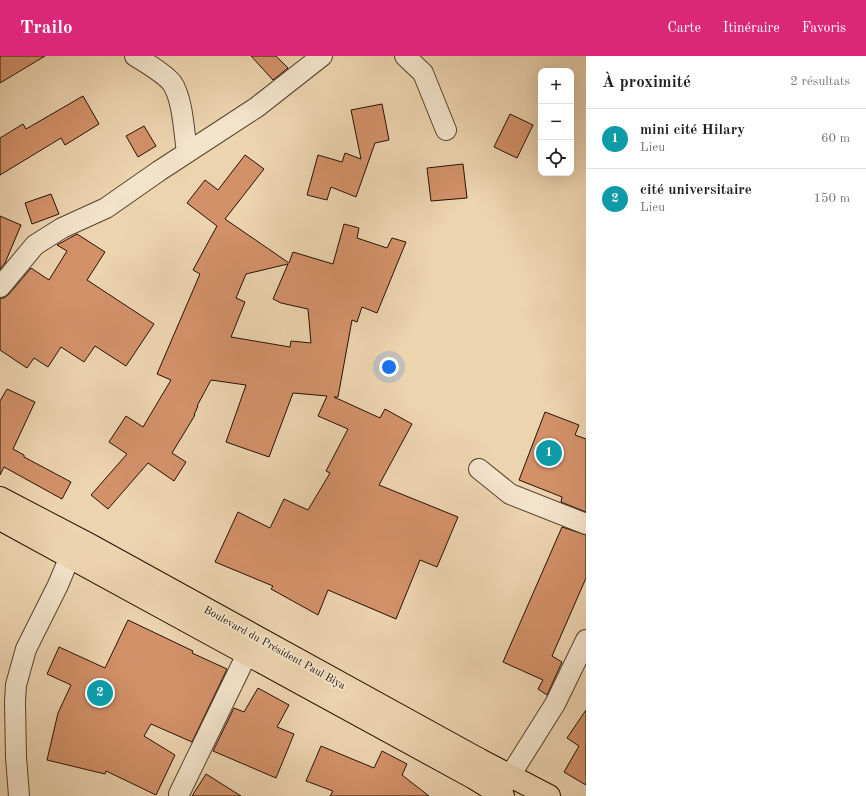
<!DOCTYPE html>
<html lang="fr">
<head>
<meta charset="utf-8">
<style>
  body { margin:0; font-family:"Old Standard TT",serif; background:#f6f6f6; color:#222 }
  .controls { position:absolute; right:12px; top:12px; display:grid; overflow:hidden; border-radius:8px; box-shadow:0 4px 16px #0002 }
  .controls button { width:36px; height:36px; display:grid; place-items:center; padding:0; border:0; border-bottom:1px solid #e0e0e0; background:#fff; color:#222; font:20px sans-serif }
  .you { position:absolute; left:389px; top:311px; width:14px; height:14px; margin:-10px; border:3px solid #fff; border-radius:50%; background:#1a73e8; box-shadow:0 0 0 6px #1a73e833 }
  .badge { display:grid; place-items:center; width:26px; height:26px; border-radius:50%; background:#db2777; color:#fff; font-size:13px; font-weight:700 }
  .pin { position:absolute; translate:-50% -50%; border:2px solid #fff; box-shadow:0 1px 4px #0006 }
  .list { margin:0; padding:0; list-style:none }
  h2 { display:flex; justify-content:space-between; align-items:center; height:52px; margin:0; padding:0 16px; font-size:17px }
  h2 small { font-size:13px; font-weight:400; color:#767676 }
  .list li { display:grid; grid-template-columns:26px 1fr auto; gap:12px; align-items:center; box-sizing:border-box; height:60px; padding:0 16px; border-top:1px solid #e0e0e0 }
  .list b { display:block; font-size:15px; white-space:nowrap }
  .list p { margin:0; font-size:13px; white-space:nowrap; color:#767676 }
  .list em { font-size:13px; font-style:normal; color:#767676 }
  .icon { flex:none; width:22px; height:22px; fill:none; stroke:currentColor; stroke-width:2; stroke-linecap:round; stroke-linejoin:round }
  .map { position:relative; flex:none; width:586px; height:740px; overflow:hidden }
  header { display:flex; align-items:center; gap:24px; box-sizing:border-box; height:56px; padding:0 20px; background:#db2777; color:#fff }
  header strong { font-size:19px }
  nav { display:flex; gap:22px; margin-inline-start:auto; font-size:14px }
  main { display:flex }
  aside { flex:1; background:#fff }
  .map>svg:first-child { display:block }
  .building { fill:#d3916a; stroke:#251201; fill-rule:evenodd }
  .lines { fill:none; stroke-linecap:round; stroke-linejoin:round }
  .minor-casing { stroke:#57422c; stroke-width:22 }
  .major-casing { stroke:#251201; stroke-width:24 }
  .minor { stroke:#f3e3cb; stroke-width:20 }
  .major { stroke:#ecd4af; stroke-width:22 }
  .labels { text-anchor:middle; stroke-width:3.5; stroke-linejoin:round; paint-order:stroke }
  .street-label { font-size:11px; fill:#251201; stroke:#f3e3cb }
</style>
</head>
<body>
<header>
<strong>Trailo</strong>
<nav><a>Carte</a><a>Itinéraire</a><a>Favoris</a></nav>
</header>
<main>
<div class="map">
<svg width="586" height="740" viewBox="0 0 586 740">
  <rect width="100%" height="100%" fill="#ecd4af"/>
  <filter id="stains"><feTurbulence type="fractalNoise" baseFrequency=".005" numOctaves="4"/><feColorMatrix values="0 0 0 0 .2 0 0 0 0 .09 0 0 0 0 .02 0 0 0 .5 -.17"/></filter>
  <radialGradient id="worn" r=".72"><stop offset=".6" stop-color="#630" stop-opacity="0"/><stop offset="1" stop-color="#630" stop-opacity=".3"/></radialGradient>
  <g class="building">
    <path d="M0,0H45L0,27Z"/>
    <path d="M251,0H276L288,12L273,24Z"/>
    <path d="M83,40L99,68L65,89L61,82L0,119V82L23,68L26,73Z"/>
    <path d="M382,48L389,84L375,87L356,141L331,131L327,144L307,139L318,99L342,106L345,97L361,103L351,54Z"/>
    <path d="M510,58L533,69L517,102L494,91Z"/>
    <path d="M144,70L156,90L138,101L126,80Z"/>
    <path d="M245,99L264,113L225,163L289,207L293,196L333,208L344,168L359,172L357,182L387,192L392,182L406,186L377,257L362,251L357,266L352,264L338,341H334L380,362L385,353L412,368L379,429L458,461L437,511L420,504L396,563L328,534L318,559L271,533L273,530L215,506L238,456L270,472L284,443L308,454L330,417L326,415L348,373L318,360L327,340L293,337L269,401L226,386L246,329L211,324L197,350H198L194,359H195L172,397L186,406L174,425L148,407L108,453L91,439L127,398L109,386L126,360L143,371L171,324L157,318L200,218L193,214L217,170L187,147L205,124L218,134ZM288,208L273,243L281,247L308,253L311,287L291,285L290,291L231,281L245,246L236,242L246,218Z"/>
    <path d="M463,108L467,142L431,145L427,112Z"/>
    <path d="M51,138L59,158L32,168L25,147Z"/>
    <path d="M0,160L21,169L5,207L0,213Z"/>
    <path d="M77,178L105,196L87,224L154,268L126,310L95,290L84,306L61,291L48,311L34,302L27,312L0,294V242H4L9,238L31,212L49,224L67,195L57,189Z"/>
    <path d="M7,333L35,346L13,393L24,399V401L71,426L62,443L4,411L0,419V345Z"/>
    <path d="M545,356L579,369L575,379L586,383V456L561,446L562,441L519,424Z"/>
    <path d="M562,471L586,479V522L552,600L562,606L547,639L538,633L543,624L503,606Z"/>
    <path d="M128,564L193,595L192,597L227,613L192,686L151,668L144,680L175,699L156,739L106,715L105,718L47,704L58,657L71,629L47,618L59,591L105,612Z"/>
    <path d="M258,632L289,649L277,671L294,678L276,722L213,695L234,652L244,656Z"/>
    <path d="M586,654V729L564,716L579,690L567,682Z"/>
    <path d="M321,690L374,712L382,695L407,708L402,719L429,740H330L333,735L306,725Z"/>
    <path d="M206,718L241,740H192Z"/>
  </g>
  <g class="lines">
    <defs>
      <g id="minor">
        <path d="M135,0C145,6 165,18 172,27C183,43 184,77 187,96"/>
        <path d="M405,0L423,17L446,74"/>
        <path d="M0,231L35,189L62,172L106,152L159,115L257,51L322,0"/>
        <path d="M479,413L510,438L586,468"/>
        <path d="M501,734L555,648L586,584"/>
        <path d="M179,738L247,598"/>
        <path d="M19,740L16,701L15,646L16,629L26,593L58,529L76,486"/>
      </g>
      <g id="major">
        <path d="M0,442L88,488L480,704L549,740"/>
        <path d="M0,463L474,722L503,740"/>
      </g>
    </defs>
    <use href="#minor" class="minor-casing"/>
    <use href="#major" class="major-casing"/>
    <use href="#minor" class="minor"/>
    <use href="#major" class="major"/>
  </g>
  <g class="labels">
    <g class="street-label">
      <text transform="translate(275 591) rotate(29)" y="4">Boulevard du Président Paul Biya</text>
    </g>
  </g>
  <rect width="100%" height="100%" filter="url(#stains)"/>
  <rect width="100%" height="100%" fill="url(#worn)"/>
</svg>
<div class="controls">
<button>+</button>
<button>−</button>
<button><svg class="icon" aria-label="locate" viewBox="0 0 24 24"><circle cx="12" cy="12" r="6"/><path d="M12 2v4M12 18v4M2 12h4M18 12h4"/></svg></button>
</div>
<div class="you"></div>
<div class="pin badge" style="left:549px;top:397px;background:#0f9aa8">1</div>
<div class="pin badge" style="left:100px;top:637px;background:#0f9aa8">2</div>
</div>
<aside>
<h2>À proximité<small>2 résultats</small></h2>
<ul class="list">
<li><span class="badge" style="background:#0f9aa8">1</span><div><b>mini cité Hilary</b><p>Lieu</p></div><em>60 m</em></li>
<li><span class="badge" style="background:#0f9aa8">2</span><div><b>cité universitaire</b><p>Lieu</p></div><em>150 m</em></li>
</ul>
</aside>
</main>
</body>
</html>
